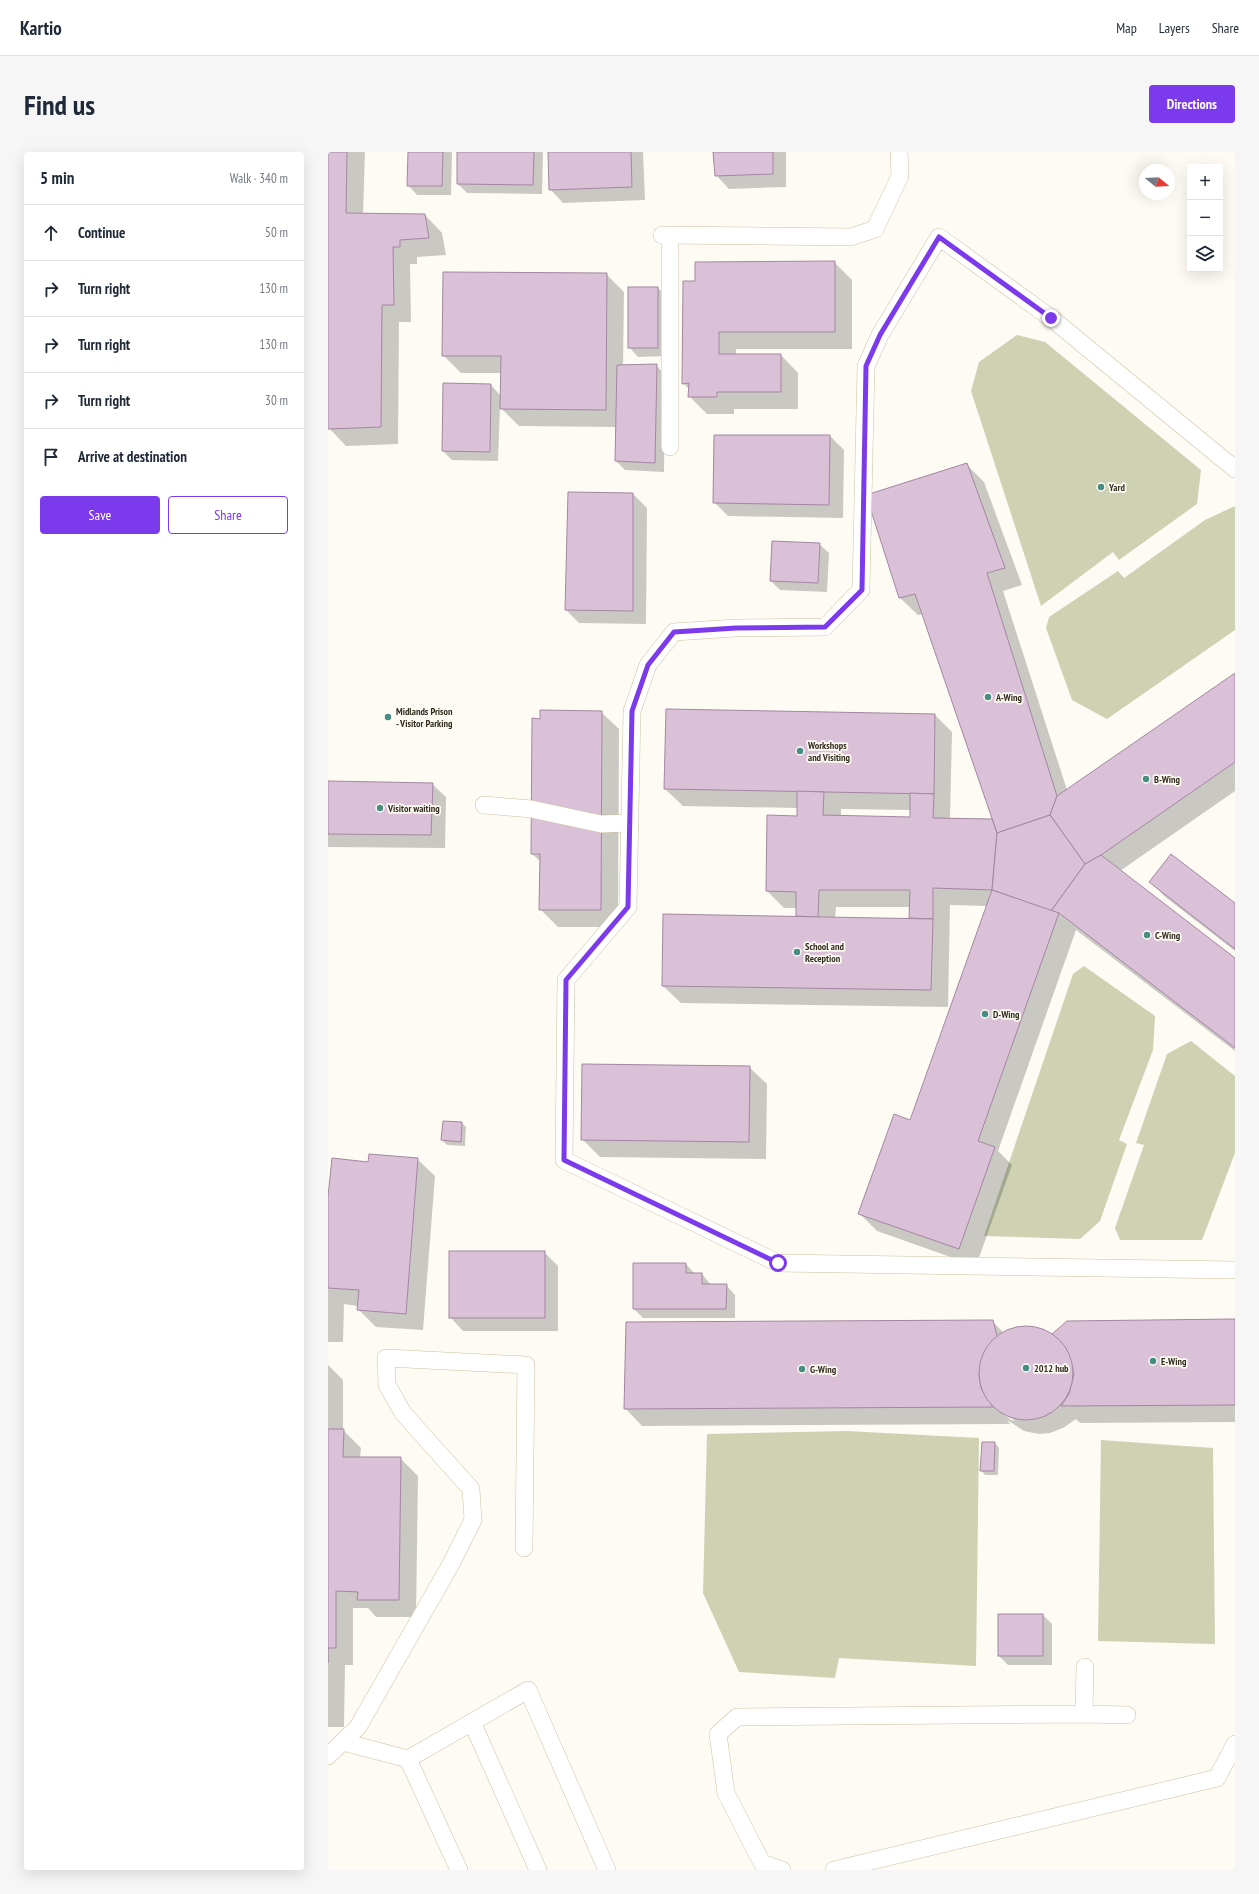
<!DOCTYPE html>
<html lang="en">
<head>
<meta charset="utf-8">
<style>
  body { margin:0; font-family:"PT Sans Narrow",sans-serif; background:#f6f6f7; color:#1f2937 }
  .controls { position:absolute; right:12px; top:12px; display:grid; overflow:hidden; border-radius:4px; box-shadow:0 4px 16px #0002 }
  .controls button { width:36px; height:36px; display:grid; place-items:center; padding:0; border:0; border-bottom:1px solid #e0e1e3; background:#fff; color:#1f2937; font:20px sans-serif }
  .compass { position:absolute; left:811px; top:12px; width:36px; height:36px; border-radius:50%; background:#fff; box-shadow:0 4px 16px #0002; rotate:108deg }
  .stop { position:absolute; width:12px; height:12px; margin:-9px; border:3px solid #7c3aed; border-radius:50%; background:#fff }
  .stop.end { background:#7c3aed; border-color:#fff; box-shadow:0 1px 4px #0008 }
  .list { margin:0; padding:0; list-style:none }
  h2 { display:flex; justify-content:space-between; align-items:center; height:52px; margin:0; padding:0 16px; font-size:17px }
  h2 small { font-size:13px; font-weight:400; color:#747a83 }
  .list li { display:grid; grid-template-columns:26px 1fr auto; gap:12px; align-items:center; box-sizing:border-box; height:56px; padding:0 16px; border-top:1px solid #e0e1e3 }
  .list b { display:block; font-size:15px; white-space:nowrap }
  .list em { font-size:13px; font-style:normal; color:#747a83 }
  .actions { display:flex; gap:8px; padding:12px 16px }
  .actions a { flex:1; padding:9px 0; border:1px solid #7c3aed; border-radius:4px; text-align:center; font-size:14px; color:#7c3aed }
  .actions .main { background:#7c3aed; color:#fff }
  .icon { flex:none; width:22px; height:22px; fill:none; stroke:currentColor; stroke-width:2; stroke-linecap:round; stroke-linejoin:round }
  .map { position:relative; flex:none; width:907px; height:1718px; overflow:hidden; border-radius:4px }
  header { display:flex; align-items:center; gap:24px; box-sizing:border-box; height:56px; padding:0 20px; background:#fff; border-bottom:1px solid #e0e1e3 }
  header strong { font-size:19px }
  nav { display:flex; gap:22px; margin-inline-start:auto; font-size:14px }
  .intro { display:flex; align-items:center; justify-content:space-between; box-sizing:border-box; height:96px; padding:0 24px }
  h1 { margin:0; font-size:28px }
  .button { padding:10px 18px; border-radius:4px; background:#7c3aed; color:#fff; font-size:14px; font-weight:700 }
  main { display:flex; gap:24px; padding:0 24px }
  aside { flex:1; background:#fff; border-radius:4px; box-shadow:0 4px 16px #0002 }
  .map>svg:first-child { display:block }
  .green { fill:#ced2b2 }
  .shadow { fill:#0003; fill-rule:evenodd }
  .building { fill:#dbc1d8; stroke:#a287a0 }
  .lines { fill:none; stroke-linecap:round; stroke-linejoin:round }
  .service-casing { stroke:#cec19f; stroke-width:18 }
  .service { stroke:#fff; stroke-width:17 }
  .route { stroke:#7c3aed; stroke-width:5 }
  .poi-dot { fill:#488d82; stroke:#fdfbf4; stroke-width:1.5 }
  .labels { text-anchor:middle; stroke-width:3.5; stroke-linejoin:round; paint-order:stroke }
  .poi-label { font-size:10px; font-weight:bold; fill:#322d1f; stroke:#fdfbf4; text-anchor:start }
</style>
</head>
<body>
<header>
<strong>Kartio</strong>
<nav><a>Map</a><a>Layers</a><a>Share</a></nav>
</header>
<div class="intro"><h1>Find us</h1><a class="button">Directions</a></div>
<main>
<aside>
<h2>5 min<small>Walk · 340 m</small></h2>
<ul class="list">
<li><svg class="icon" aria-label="ahead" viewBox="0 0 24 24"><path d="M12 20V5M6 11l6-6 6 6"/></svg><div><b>Continue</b></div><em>50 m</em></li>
<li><svg class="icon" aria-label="right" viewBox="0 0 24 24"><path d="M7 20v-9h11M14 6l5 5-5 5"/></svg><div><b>Turn right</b></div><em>130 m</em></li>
<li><svg class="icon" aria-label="right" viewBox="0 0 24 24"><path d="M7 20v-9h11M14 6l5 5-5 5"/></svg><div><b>Turn right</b></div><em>130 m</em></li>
<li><svg class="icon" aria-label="right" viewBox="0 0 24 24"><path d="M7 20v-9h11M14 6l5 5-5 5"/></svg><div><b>Turn right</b></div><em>30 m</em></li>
<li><svg class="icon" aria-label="arrive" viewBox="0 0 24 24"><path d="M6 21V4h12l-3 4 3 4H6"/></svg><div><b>Arrive at destination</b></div></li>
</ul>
<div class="actions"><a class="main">Save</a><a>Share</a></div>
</aside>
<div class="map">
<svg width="907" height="1718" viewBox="0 0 907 1718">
  <rect width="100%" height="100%" fill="#fdfbf4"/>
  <g class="green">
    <path d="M689,183L717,190L873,318L869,352L791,408L785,400L713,454L643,239L651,210Z"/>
    <path d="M907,354V478L779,567L744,548L718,476L721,465L790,419L796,426L877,368Z"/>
    <path d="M756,814L827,864L825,898L791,988L799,992L772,1069L752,1087L656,1084L745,822Z"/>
    <path d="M863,889L907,924V1001L874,1088H792L787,1076L816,993L808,991L839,902Z"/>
    <path d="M519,1279L651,1286L648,1514L511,1506L507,1526L411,1520L375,1441L379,1282Z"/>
    <path d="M773,1288L885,1296L887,1492L770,1489Z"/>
  </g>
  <g class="shadow">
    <path d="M0,0H37L35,62L97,63L114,81L118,103L89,105V112H82L83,170H71L70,292L18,294L1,276Z"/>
    <path d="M81,0H124L123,43H89L80,33Z"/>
    <path d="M130,0H215L214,42L139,41L130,32Z"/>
    <path d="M221,0H315L317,48L235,51L222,37Z"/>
    <path d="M386,0H458V35L401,37L388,23Z"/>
    <path d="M506,110L524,128V197H408V203H453L470,221V257H406V262H379L361,244V237L355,231L368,130Z"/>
    <path d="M278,122L296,140L295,214L328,213L337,223L336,320L297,318L288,309L289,275L191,274L172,255L170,309L124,308L115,299L163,233L173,244L174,221H133L115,203Z"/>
    <path d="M330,136L339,145V204L310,205L301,195Z"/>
    <path d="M387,284H502L516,298L515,366L400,364L386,350Z"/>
    <path d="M639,313L656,330L694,433L675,439L739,638L907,522V639L792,719L907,807V899L748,778L670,999L684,1013L648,1114L549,1079L531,1061L583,969L659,754L622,753L620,855L353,851L335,834L469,765V756H456L439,739L470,665V656L355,654L337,637L607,563L624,580L622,667L665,668L595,462L590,463L572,446L540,344ZM513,657L583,658V666L513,665ZM508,755H582V767L507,766Z"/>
    <path d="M305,342L319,356L318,472L251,471L238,458Z"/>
    <path d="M491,392L501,401L499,440L452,438L443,429Z"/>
    <path d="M273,560L291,577L290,775H230L212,757L213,710L204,702L213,568Z"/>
    <path d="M0,630L104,632L118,645L117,696L0,695Z"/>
    <path d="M823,730L907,752V799L836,744Z"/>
    <path d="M421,915L439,932L438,1007L272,1005L254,987Z"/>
    <path d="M116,970L134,971L138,975L137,994L119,993L114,988Z"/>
    <path d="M89,1007L107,1024L95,1178L48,1175L30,1157V1154L16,1152L15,1190H0V1050L41,1011Z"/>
    <path d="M216,1100L230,1114V1179H135L122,1165Z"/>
    <path d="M358,1112L367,1122H374L383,1133H398L407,1143V1166H315L306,1157Z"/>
    <path d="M907,1168V1270L752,1271L748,1267L735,1276L722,1281L711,1282L696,1279L679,1268L682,1272L314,1274L297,1256L664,1169L676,1181L693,1175L707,1176L724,1183L739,1170ZM676,1261L686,1268L685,1269L676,1263Z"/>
    <path d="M0,1213L15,1228V1278L33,1296L32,1306H72L90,1324L88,1465H48L40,1456H25V1513H17L16,1575H0Z"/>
    <path d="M667,1291L671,1296L670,1323H657L653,1318Z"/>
    <path d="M715,1463L724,1472V1513H680L671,1504Z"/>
  </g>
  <g class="building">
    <path d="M0,0H19L18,61L97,62L101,86L72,88V95H65L66,153H54L53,275L0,277Z"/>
    <path d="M80,0H115L114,34H79Z"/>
    <path d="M129,0H206L205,33L129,32Z"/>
    <path d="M220,0H303L304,35L221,38Z"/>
    <path d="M385,0H445V22L387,24Z"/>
    <path d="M507,109V180H391V202H453V240H389V245H360L361,231L354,232L355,129H367V110Z"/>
    <path d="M115,120L279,121L278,258L172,257L173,204H114Z"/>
    <rect x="300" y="135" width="30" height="61"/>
    <path d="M329,212L327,311L287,309L289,213Z"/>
    <path d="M115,231L163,232L162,300L114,299Z"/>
    <path d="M386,283H502L501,353L385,351Z"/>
    <path d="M639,311L677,416L659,421L729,644L722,663L669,681L587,442L571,446L538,343Z"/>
    <path d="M240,340L305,341V459L237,458Z"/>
    <path d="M444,389L492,391L490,431L442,429Z"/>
    <path d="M907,521V610L773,703L757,712L722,663L729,644Z"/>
    <path d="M338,557L607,562L606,642L336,637Z"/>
    <path d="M212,558L274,559L273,758H211L212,702H203L204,566L212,567Z"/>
    <path d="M0,629L105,631L103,683L0,682Z"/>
    <path d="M469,639L496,640L495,663L582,665V641L606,642L605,666L664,667L669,681L664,738L605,736V767L581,766L582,738H491L490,765L468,764V740L438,739L439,663L469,664Z"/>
    <path d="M722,663L757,712L723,759L664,738L669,681Z"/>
    <path d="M843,702L907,751V797L821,730Z"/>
    <path d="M773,703L907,806V896L731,761L723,759L757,712Z"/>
    <path d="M664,738L731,761L650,989L667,995L631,1097L530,1062L566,962L582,968Z"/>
    <path d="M335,762L605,767L603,838L334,834Z"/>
    <path d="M254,912L422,914L421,990L253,988Z"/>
    <path d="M115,969L134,970L133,990L113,988Z"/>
    <path d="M41,1002L90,1006L78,1162L29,1158L31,1138L0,1136V1044L4,1006L40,1010Z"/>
    <rect x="121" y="1099" width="96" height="67"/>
    <path d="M305,1111H358V1121H374V1132H399L398,1157H305Z"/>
    <path d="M907,1167V1253L733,1254L741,1242L746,1222L738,1196L724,1182L739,1169Z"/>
    <path d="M665,1168L669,1184L659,1196L653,1210L651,1224L653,1236L665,1255L296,1257L298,1170Z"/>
    <circle cx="698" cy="1221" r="47"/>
    <path d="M0,1277H16L15,1305H73L71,1448H29L30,1440L8,1439V1496H0V1511Z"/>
    <path d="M654,1290H667L666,1319H652Z"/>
    <rect x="670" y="1462" width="45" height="42"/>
  </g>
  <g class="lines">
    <defs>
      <g id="service">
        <path d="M334,83L523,85L547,77L572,24L571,0"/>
        <path d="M342,295V84"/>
        <path d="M907,317L723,166L611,85L552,183L538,214L533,438L497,475L408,476L346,480L320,513L304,559L300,755L238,828L236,1008L450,1111L907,1118"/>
        <path d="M156,653L203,657L273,672L302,671"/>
        <path d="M756,1562L757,1515"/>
        <path d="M144,1570L210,1718"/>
        <path d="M15,1590L80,1607L200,1538L279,1718"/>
        <path d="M0,1604L30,1575L123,1412L145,1368L143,1337L75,1261L59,1233L58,1206L198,1213L196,1396"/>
        <path d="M80,1607L131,1718"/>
        <path d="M454,1718L434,1711L398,1641L390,1582L409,1565L756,1562L799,1563"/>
        <path d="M506,1718L889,1626L907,1592"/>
      </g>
    </defs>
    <use href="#service" class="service-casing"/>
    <use href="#service" class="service"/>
  </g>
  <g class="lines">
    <path class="route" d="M450,1111L236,1008L238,828L300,755L304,559L320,513L346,480L408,476L497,475L534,438L538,214L552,183L611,85L723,166"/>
  </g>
  <g class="poi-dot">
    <circle cx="773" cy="335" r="4"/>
    <circle cx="660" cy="545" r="4"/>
    <circle cx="60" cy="565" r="4"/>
    <circle cx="472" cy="599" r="4"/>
    <circle cx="818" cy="627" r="4"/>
    <circle cx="52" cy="656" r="4"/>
    <circle cx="819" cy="783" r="4"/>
    <circle cx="469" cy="800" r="4"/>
    <circle cx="657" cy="862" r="4"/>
    <circle cx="825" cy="1209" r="4"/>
    <circle cx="698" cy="1216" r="4"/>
    <circle cx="474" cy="1217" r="4"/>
  </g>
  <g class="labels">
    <g class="poi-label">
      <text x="781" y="339">Yard</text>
      <text x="668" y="549">A-Wing</text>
      <text x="68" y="563">Midlands Prison<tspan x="68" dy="12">- Visitor Parking</tspan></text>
      <text x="480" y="597">Workshops<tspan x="480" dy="12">and Visiting</tspan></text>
      <text x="826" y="631">B-Wing</text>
      <text x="60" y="660">Visitor waiting</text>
      <text x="827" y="787">C-Wing</text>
      <text x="477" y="798">School and<tspan x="477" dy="12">Reception</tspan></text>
      <text x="665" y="866">D-Wing</text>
      <text x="833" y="1213">E-Wing</text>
      <text x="706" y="1220">2012 hub</text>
      <text x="482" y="1221">G-Wing</text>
    </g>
  </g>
</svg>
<div class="controls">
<button>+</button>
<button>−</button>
<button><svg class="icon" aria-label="layers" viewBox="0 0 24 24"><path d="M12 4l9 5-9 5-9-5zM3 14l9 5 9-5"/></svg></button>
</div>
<svg class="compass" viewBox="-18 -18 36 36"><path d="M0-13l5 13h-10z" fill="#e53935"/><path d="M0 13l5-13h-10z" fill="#747a83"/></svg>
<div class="stop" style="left:450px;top:1111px"></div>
<div class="stop end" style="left:723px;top:166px"></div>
</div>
</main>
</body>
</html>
